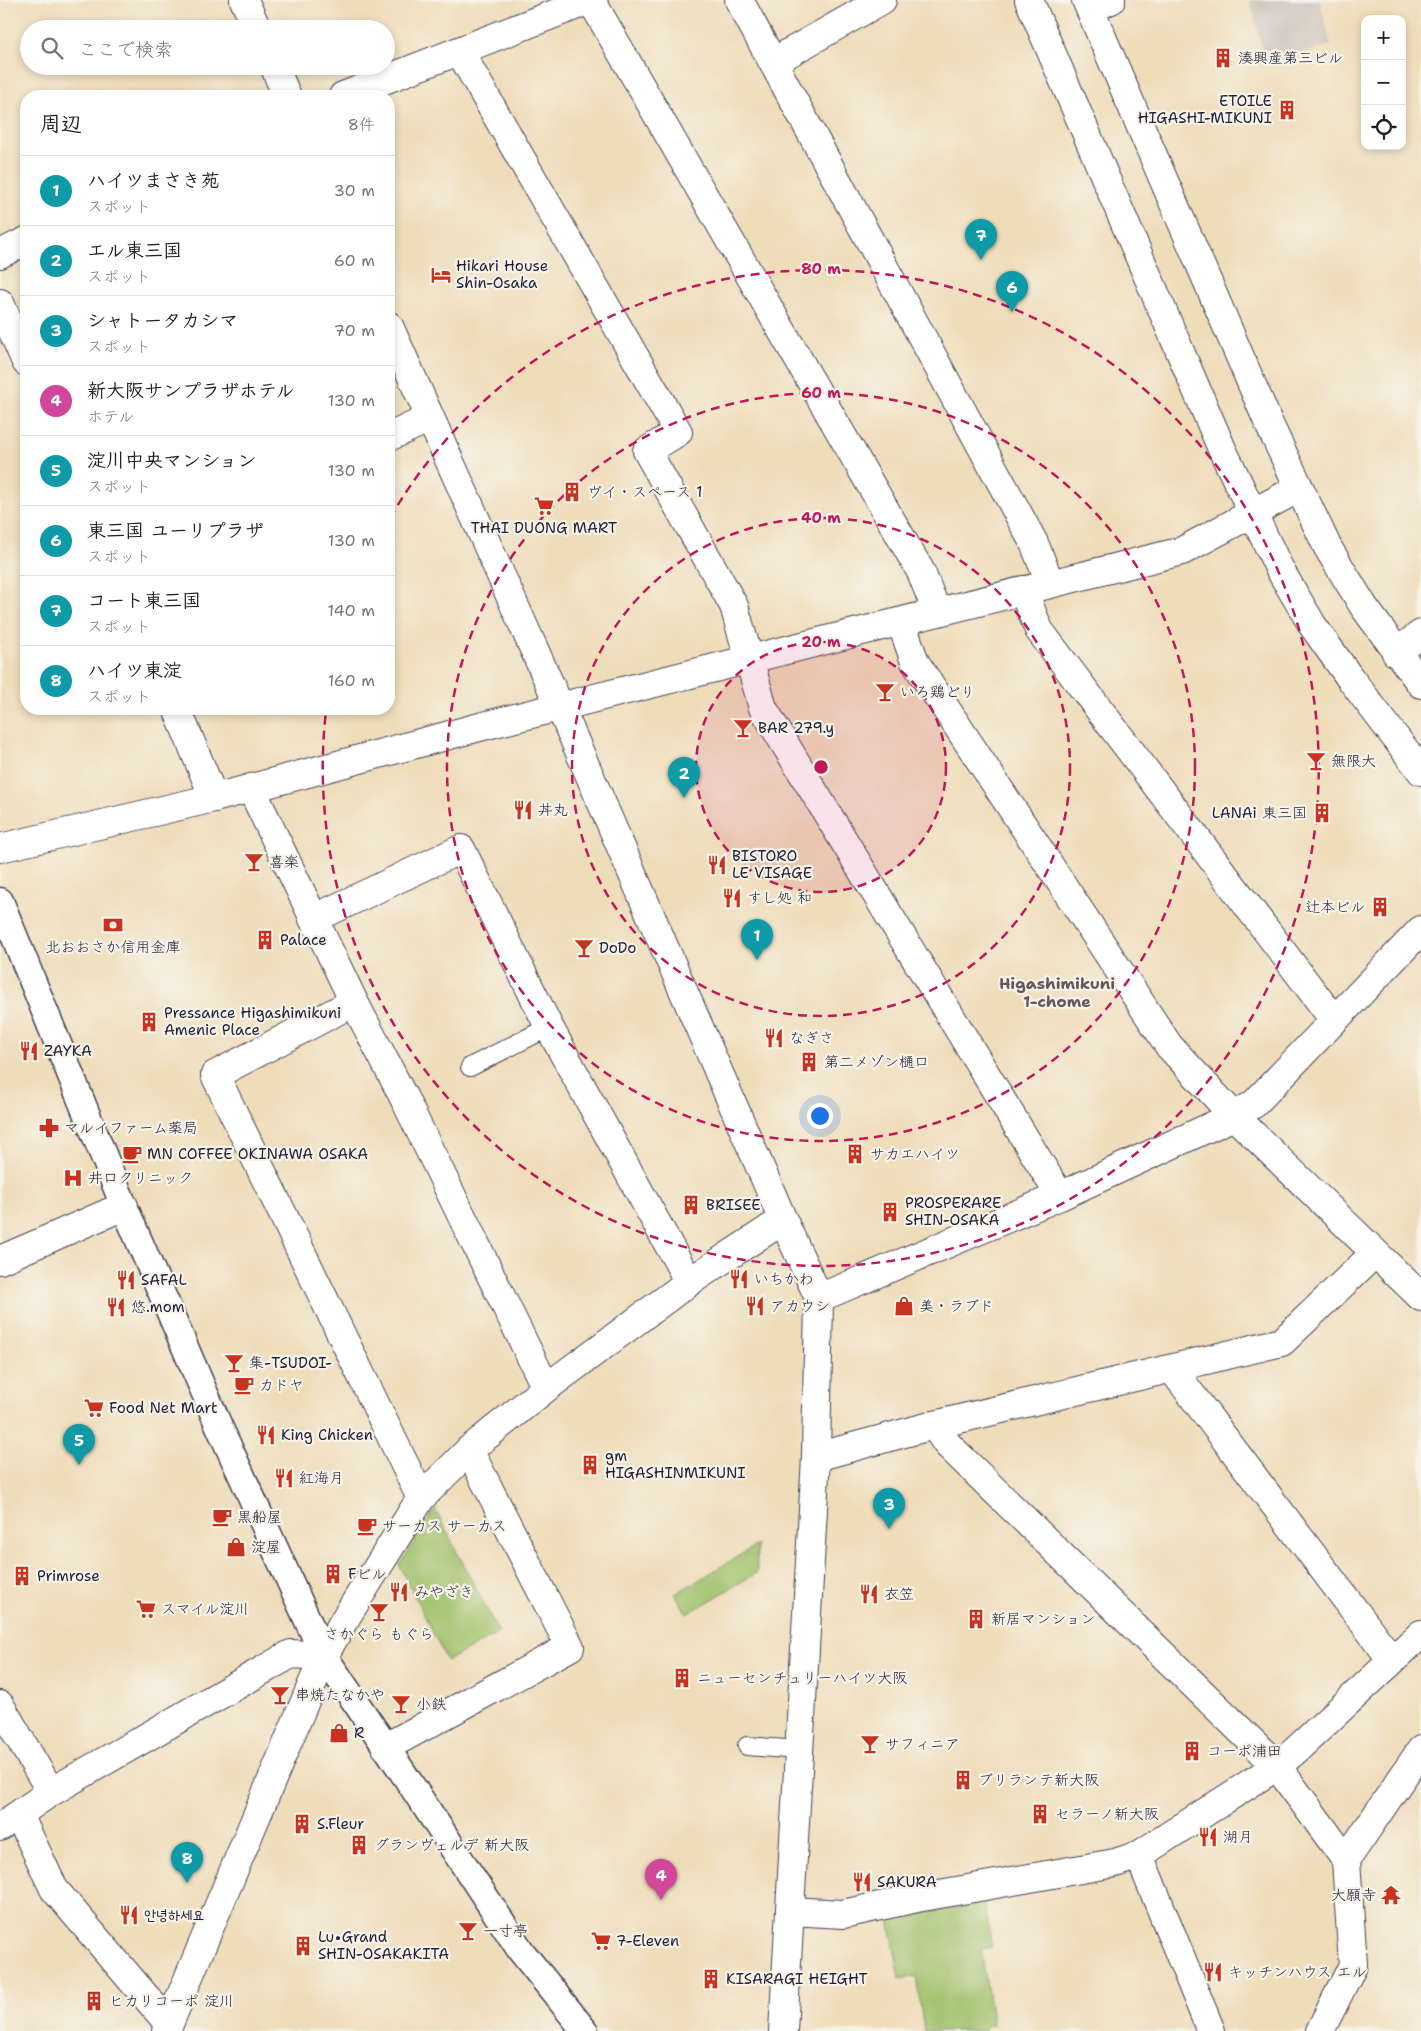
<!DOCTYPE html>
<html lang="ja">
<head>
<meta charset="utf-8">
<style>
  body { margin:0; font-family:"Shantell Sans","Klee One","Poor Story",sans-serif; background:#f6f6f6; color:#202124 }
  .controls { position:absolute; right:15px; top:15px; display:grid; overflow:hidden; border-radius:10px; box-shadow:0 2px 8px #0003 }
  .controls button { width:45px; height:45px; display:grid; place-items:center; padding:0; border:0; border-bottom:1px solid #e0e0e0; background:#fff; color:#202124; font:25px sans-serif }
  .you { position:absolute; left:819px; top:1115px; width:18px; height:18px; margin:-12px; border:4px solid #fff; border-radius:50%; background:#1a73e8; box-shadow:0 0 0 8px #1a73e833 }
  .badge { display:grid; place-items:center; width:32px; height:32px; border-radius:50%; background:#1a73e8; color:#fff; font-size:16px; font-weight:700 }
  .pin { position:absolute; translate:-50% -41px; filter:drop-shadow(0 1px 2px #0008) }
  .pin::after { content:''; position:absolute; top:26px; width:18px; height:15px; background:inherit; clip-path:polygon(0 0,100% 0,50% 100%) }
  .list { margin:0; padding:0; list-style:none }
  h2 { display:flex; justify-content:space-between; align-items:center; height:65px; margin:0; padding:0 20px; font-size:21px }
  h2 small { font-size:16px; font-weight:400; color:#757577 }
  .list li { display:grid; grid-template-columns:32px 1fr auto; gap:15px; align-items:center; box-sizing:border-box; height:70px; padding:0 20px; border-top:1px solid #e0e0e0 }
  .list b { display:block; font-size:19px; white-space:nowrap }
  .list p { margin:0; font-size:16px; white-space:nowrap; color:#757577 }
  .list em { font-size:16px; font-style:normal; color:#757577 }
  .icon { flex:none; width:28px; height:28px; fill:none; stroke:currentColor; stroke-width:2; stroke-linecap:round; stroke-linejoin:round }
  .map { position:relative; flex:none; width:1421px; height:2031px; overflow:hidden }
  .search { position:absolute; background:#fff; box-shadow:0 2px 8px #0003; left:20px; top:20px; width:375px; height:55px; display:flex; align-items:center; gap:12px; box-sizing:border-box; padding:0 18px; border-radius:28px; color:#757577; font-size:19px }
  .panel { position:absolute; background:#fff; box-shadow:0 2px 8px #0003; left:20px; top:90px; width:375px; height:625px; border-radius:20px }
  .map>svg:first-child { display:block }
  .industrial { fill:#ccc2b9 }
  .green { fill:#9ec069; stroke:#607152 }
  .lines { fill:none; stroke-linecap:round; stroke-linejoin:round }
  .service-casing { stroke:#413e4e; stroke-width:20 }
  .pedestrian-casing { stroke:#413e4e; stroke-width:29 }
  .minor-casing { stroke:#413e4e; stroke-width:30 }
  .tertiary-casing { stroke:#413e4e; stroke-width:30 }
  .service { stroke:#fff; stroke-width:18 }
  .pedestrian { stroke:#fff; stroke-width:26 }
  .minor { stroke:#fff; stroke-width:28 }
  .tertiary { stroke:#fff; stroke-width:28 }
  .ring { fill:none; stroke:#c2185b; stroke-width:2.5; stroke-dasharray:9 6 }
  .labels { text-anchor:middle; stroke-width:4.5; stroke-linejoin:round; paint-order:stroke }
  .poi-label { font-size:15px; fill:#22223b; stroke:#f7f3e8; text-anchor:start }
  .neighbourhood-label { font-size:16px; font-weight:bold; fill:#68565e; stroke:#f7f3e8 }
  .centre { fill:#c2185b; stroke:#f7f3e8; stroke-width:2.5 }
  .ring-label { font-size:15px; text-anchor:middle; font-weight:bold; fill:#c2185b; stroke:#f7f3e8; stroke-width:4.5; stroke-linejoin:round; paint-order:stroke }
</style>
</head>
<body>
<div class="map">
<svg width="1421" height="2031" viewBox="0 0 1421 2031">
  <rect width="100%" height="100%" fill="#f7f3e8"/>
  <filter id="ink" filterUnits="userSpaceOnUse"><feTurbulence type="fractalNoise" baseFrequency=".02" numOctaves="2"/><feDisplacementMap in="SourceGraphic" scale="10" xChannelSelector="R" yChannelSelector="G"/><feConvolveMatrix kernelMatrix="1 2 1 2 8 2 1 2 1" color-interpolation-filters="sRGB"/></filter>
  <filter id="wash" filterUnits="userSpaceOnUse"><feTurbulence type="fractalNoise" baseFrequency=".0096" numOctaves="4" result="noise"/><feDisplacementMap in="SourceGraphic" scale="20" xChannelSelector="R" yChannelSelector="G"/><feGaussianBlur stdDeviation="1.12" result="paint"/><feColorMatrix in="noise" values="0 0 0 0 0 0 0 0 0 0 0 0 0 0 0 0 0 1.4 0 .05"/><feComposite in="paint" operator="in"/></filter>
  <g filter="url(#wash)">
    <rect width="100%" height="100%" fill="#efdcb9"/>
    <path class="industrial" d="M1250,0H1320L1331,45L1266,65Z"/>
    <g class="green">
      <path d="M435,1509L499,1633L447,1661L399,1565Z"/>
      <path d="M757,1545V1573L687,1614L675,1594Z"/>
      <path d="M984,1902L992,1947L981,1949L993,2025L985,2026L986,2031H924L916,1976L900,1979L889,1920Z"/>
    </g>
  </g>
  <g filter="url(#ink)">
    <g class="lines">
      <defs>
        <g id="service">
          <path d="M470,1067L549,1027"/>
          <path d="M747,1746L799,1750"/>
        </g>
        <path id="pedestrian" d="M0,901L124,1206L219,1426L324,1656L386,1747L521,1951L585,2031"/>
        <g id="minor">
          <path d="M591,0L921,572L937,612"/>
          <path d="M739,0L1034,543L1050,583"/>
          <path d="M1090,9L1111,0"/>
          <path d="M460,52L678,432L647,451L734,606L763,708L1060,1196"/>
          <path d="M773,62L882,0"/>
          <path d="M343,96L590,0"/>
          <path d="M0,254L26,241"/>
          <path d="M0,303L26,362"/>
          <path d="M389,437L430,418"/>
          <path d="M1023,590L1039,630L1334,1020"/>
          <path d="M901,622L915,662L1169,1046L1234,1116L1421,1297"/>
          <path d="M1396,653L1421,634"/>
          <path d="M177,709L214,798"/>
          <path d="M251,788L354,1002L405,1100L546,1388"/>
          <path d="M313,919L461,849L549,1027L689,1282"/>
          <path d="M354,1002L215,1075L421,1498"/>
          <path d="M0,1260L124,1206"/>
          <path d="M819,1298L1060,1196L1234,1116L1254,1104L1421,930"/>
          <path d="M1172,1369L1392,1660"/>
          <path d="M934,1425L947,1444L1277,1766L1346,1860L1353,1965L1320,2031"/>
          <path d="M816,1457L934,1425L1282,1342L1375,1253"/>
          <path d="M0,1705L51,1792"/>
          <path d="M386,1747L570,1647L469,1450"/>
          <path d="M19,1815L54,1889L169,2024"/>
          <path d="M0,1827L51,1792L291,1654L324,1656"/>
          <path d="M1139,1855L1211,2031"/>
          <path d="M1346,1860L1421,1750"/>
          <path d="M790,1911L843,1914L917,1898L1115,1863L1139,1855L1277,1766L1295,1751L1421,1634"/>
          <path d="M166,2031L324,1656L343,1622L421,1498L469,1450L546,1388L689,1282L783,1220"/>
        </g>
        <g id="tertiary">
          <path d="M244,0L257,29"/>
          <path d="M1029,0L1222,449L1280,570L1313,626L1350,678L1421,771"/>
          <path d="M1086,0L1269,424L1328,548L1364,607L1421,684"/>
          <path d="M274,66L287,96"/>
          <path d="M389,326L560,707L783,1220L819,1298L816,1457L783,2031"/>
          <path d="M0,848L214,798L487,725L1182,551L1299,488"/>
        </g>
      </defs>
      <use href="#service" class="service-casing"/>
      <use href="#pedestrian" class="pedestrian-casing"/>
      <use href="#minor" class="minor-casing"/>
      <use href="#tertiary" class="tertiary-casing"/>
      <use href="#service" class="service"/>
      <use href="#pedestrian" class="pedestrian"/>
      <use href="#minor" class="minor"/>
      <use href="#tertiary" class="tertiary"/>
    </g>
  </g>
  <circle cx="821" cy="767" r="125" fill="#c2185b" fill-opacity=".12"/>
  <g class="ring">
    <circle cx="821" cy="767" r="125"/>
    <circle cx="821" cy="767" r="249"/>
    <circle cx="821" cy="767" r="374"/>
    <path d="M390 518A498 498 0 1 1 326 711"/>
  </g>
  <defs>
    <symbol id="building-bare" viewBox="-9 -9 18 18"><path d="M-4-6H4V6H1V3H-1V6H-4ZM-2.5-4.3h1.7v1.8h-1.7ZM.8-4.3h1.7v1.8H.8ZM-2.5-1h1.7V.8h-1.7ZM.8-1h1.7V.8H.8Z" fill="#c8321e" stroke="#f7f3e8" stroke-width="2.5" paint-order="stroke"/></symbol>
    <symbol id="hotel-bare" viewBox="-9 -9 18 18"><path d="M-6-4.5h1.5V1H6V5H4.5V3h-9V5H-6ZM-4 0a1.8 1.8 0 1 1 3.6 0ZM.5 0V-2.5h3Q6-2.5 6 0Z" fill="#c8321e" stroke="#f7f3e8" stroke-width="2.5" paint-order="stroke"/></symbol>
    <symbol id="supermarket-bare" viewBox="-9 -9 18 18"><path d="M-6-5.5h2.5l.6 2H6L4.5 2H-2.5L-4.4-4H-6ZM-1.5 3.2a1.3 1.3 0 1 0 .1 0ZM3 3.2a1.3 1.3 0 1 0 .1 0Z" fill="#c8321e" stroke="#f7f3e8" stroke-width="2.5" paint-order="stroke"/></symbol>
    <symbol id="bar-bare" viewBox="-9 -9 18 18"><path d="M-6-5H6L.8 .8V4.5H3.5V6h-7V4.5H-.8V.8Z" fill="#c8321e" stroke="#f7f3e8" stroke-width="2.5" paint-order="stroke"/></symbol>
    <symbol id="restaurant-bare" viewBox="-9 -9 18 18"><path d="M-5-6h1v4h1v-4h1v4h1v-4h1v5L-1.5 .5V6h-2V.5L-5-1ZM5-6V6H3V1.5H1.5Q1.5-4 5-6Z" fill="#c8321e" stroke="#f7f3e8" stroke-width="2.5" paint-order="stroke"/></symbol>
    <symbol id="bank-bare" viewBox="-9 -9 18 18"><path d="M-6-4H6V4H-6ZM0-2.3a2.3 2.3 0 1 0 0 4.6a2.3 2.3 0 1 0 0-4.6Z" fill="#c8321e" stroke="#f7f3e8" stroke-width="2.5" paint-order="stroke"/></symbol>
    <symbol id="pharmacy-bare" viewBox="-9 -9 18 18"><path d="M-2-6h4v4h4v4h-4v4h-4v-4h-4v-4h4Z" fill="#c8321e" stroke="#f7f3e8" stroke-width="2.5" paint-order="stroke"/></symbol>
    <symbol id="cafe-bare" viewBox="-9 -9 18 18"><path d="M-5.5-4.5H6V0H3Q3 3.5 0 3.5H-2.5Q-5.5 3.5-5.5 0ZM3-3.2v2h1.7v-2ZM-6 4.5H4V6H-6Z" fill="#c8321e" stroke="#f7f3e8" stroke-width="2.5" paint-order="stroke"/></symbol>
    <symbol id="hospital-bare" viewBox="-9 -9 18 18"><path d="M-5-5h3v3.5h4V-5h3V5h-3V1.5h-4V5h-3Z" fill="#c8321e" stroke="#f7f3e8" stroke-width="2.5" paint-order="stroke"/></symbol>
    <symbol id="shop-bare" viewBox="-9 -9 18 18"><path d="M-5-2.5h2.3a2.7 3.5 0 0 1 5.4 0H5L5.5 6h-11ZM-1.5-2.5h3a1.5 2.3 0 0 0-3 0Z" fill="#c8321e" stroke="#f7f3e8" stroke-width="2.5" paint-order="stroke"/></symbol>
    <symbol id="temple-bare" viewBox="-9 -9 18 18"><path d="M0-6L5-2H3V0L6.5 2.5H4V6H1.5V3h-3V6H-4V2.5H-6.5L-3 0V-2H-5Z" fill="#c8321e" stroke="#f7f3e8" stroke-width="2.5" paint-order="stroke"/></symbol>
  </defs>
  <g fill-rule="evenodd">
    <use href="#building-bare" x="1209" y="44" width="28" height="28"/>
    <use href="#building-bare" x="1273" y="96" width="28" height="28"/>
    <use href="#hotel-bare" x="427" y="261" width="28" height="28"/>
    <use href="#building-bare" x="558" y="478" width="28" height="28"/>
    <use href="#supermarket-bare" x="530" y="492" width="28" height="28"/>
    <use href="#bar-bare" x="871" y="678" width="28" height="28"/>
    <use href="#bar-bare" x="729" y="714" width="28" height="28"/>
    <use href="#bar-bare" x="1302" y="747" width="28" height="28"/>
    <use href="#restaurant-bare" x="509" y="796" width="28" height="28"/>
    <use href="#building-bare" x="1308" y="799" width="28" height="28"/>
    <use href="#bar-bare" x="240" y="848" width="28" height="28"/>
    <use href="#restaurant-bare" x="703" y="851" width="28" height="28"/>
    <use href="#restaurant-bare" x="718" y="884" width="28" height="28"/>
    <use href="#building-bare" x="1366" y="893" width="28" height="28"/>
    <use href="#bank-bare" x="99" y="911" width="28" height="28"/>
    <use href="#building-bare" x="251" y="926" width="28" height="28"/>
    <use href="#bar-bare" x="570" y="934" width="28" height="28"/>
    <use href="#building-bare" x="135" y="1008" width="28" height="28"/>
    <use href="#restaurant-bare" x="760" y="1024" width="28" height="28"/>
    <use href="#restaurant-bare" x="15" y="1037" width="28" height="28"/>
    <use href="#building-bare" x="795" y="1048" width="28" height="28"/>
    <use href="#pharmacy-bare" x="35" y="1114" width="28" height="28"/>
    <use href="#cafe-bare" x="118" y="1140" width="28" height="28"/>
    <use href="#building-bare" x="841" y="1140" width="28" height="28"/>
    <use href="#hospital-bare" x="59" y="1164" width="28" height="28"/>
    <use href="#building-bare" x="677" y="1191" width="28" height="28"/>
    <use href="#building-bare" x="876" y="1198" width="28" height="28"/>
    <use href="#restaurant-bare" x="725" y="1265" width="28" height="28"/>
    <use href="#restaurant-bare" x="112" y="1266" width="28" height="28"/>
    <use href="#restaurant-bare" x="741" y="1292" width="28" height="28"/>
    <use href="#shop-bare" x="890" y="1292" width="28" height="28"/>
    <use href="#restaurant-bare" x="102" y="1293" width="28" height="28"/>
    <use href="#bar-bare" x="220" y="1349" width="28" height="28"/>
    <use href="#cafe-bare" x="230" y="1371" width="28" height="28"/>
    <use href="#supermarket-bare" x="80" y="1394" width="28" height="28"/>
    <use href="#restaurant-bare" x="252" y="1421" width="28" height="28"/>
    <use href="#building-bare" x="576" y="1451" width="28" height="28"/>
    <use href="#restaurant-bare" x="270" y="1464" width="28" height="28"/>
    <use href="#cafe-bare" x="208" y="1503" width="28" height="28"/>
    <use href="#cafe-bare" x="353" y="1512" width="28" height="28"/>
    <use href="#shop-bare" x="222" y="1533" width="28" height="28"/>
    <use href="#building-bare" x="319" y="1560" width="28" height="28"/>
    <use href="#building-bare" x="8" y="1562" width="28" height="28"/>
    <use href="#restaurant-bare" x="385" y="1578" width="28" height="28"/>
    <use href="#restaurant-bare" x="855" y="1580" width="28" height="28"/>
    <use href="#supermarket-bare" x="132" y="1595" width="28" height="28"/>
    <use href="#bar-bare" x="365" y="1598" width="28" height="28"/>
    <use href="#building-bare" x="962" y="1605" width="28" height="28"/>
    <use href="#building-bare" x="668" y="1664" width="28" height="28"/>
    <use href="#bar-bare" x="266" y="1681" width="28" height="28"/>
    <use href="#bar-bare" x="387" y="1690" width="28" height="28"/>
    <use href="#shop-bare" x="325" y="1719" width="28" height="28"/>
    <use href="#bar-bare" x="856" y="1730" width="28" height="28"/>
    <use href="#building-bare" x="1178" y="1737" width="28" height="28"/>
    <use href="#building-bare" x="949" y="1766" width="28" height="28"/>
    <use href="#building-bare" x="1026" y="1800" width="28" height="28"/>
    <use href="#building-bare" x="288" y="1810" width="28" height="28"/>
    <use href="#restaurant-bare" x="1194" y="1823" width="28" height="28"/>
    <use href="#building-bare" x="345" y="1831" width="28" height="28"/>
    <use href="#restaurant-bare" x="848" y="1868" width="28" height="28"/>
    <use href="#temple-bare" x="1377" y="1881" width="28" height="28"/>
    <use href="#restaurant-bare" x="115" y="1901" width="28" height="28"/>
    <use href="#bar-bare" x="454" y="1917" width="28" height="28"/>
    <use href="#supermarket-bare" x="587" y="1927" width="28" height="28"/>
    <use href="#building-bare" x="289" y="1932" width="28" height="28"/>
    <use href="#restaurant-bare" x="1199" y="1958" width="28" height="28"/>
    <use href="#building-bare" x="697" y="1965" width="28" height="28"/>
    <use href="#building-bare" x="80" y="1987" width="28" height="28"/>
  </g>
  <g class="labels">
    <g class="poi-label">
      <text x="1238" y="63">湊興産第三ビル</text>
      <text x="1272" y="106" text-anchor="end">ETOILE<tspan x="1272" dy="17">HIGASHI-MIKUNI</tspan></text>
      <text x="456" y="271">Hikari House<tspan x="456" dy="17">Shin-Osaka</tspan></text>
      <text x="587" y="497">ヴイ・スペース 1</text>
      <text x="544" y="533" text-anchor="middle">THAI DUONG MART</text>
      <text x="900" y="697">いろ鶏どり</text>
      <text x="758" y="733">BAR 279.y</text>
      <text x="1331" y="766">無限大</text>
      <text x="538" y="815">丼丸</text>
      <text x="1307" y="818" text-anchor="end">LANAi 東三国</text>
      <text x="732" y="861">BISTORO<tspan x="732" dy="17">LE VISAGE</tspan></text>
      <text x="269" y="867">喜楽</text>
      <text x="747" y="903">すし処 和</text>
      <text x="1365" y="912" text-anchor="end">辻本ビル</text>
      <text x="280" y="945">Palace</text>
      <text x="113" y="952" text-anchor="middle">北おおさか信用金庫</text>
      <text x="599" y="953">DoDo</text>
      <text x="164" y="1018">Pressance Higashimikuni<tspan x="164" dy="17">Amenic Place</tspan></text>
      <text x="789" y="1043">なぎさ</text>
      <text x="44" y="1056">ZAYKA</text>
      <text x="824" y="1067">第二メゾン樋口</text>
      <text x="64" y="1133">マルイファーム薬局</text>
      <text x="147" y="1159">MN COFFEE OKINAWA OSAKA</text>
      <text x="870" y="1159">サカエハイツ</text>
      <text x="88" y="1183">井口クリニック</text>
      <text x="905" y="1208">PROSPERARE<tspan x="905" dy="17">SHIN-OSAKA</tspan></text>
      <text x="706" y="1210">BRISEE</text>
      <text x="754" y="1284">いちかわ</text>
      <text x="141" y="1285">SAFAL</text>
      <text x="770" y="1311">アカウシ</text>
      <text x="919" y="1311">美・ラブド</text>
      <text x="131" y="1312">悠.mom</text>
      <text x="249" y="1368">集-TSUDOI-</text>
      <text x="259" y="1390">カドヤ</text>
      <text x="109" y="1413">Food Net Mart</text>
      <text x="281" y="1440">King Chicken</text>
      <text x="605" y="1461">gm<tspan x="605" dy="17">HIGASHINMIKUNI</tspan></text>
      <text x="299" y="1483">紅海月</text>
      <text x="237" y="1522">黒船屋</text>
      <text x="382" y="1531">サーカス サーカス</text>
      <text x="251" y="1552">淀屋</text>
      <text x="348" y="1579">Fビル</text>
      <text x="37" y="1581">Primrose</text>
      <text x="414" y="1597">みやざき</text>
      <text x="884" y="1599">衣笠</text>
      <text x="161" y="1614">スマイル淀川</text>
      <text x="991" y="1624">新居マンション</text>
      <text x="379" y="1639" text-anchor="middle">さかぐら もぐら</text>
      <text x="697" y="1683">ニューセンチュリーハイツ大阪</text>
      <text x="295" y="1700">串焼たなかや</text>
      <text x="416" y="1709">小鉄</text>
      <text x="354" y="1738">R</text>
      <text x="885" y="1749">サフィニア</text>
      <text x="1207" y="1756">コーポ浦田</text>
      <text x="978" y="1785">ブリランテ新大阪</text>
      <text x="1055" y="1819">セラーノ新大阪</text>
      <text x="317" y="1829">S.Fleur</text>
      <text x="1223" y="1842">湖月</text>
      <text x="374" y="1850">グランヴェルデ 新大阪</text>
      <text x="877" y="1887">SAKURA</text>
      <text x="1376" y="1900" text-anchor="end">大願寺</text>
      <text x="144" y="1920">안녕하세요</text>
      <text x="483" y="1936">一寸亭</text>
      <text x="318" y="1942">Lu•Grand<tspan x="318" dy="17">SHIN-OSAKAKITA</tspan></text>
      <text x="616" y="1946">7-Eleven</text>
      <text x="1228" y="1977">キッチンハウス エル</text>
      <text x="726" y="1984">KISARAGI HEIGHT</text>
      <text x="109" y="2006">ヒカリコーポ 淀川</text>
    </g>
    <g class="neighbourhood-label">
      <text x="1057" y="989">Higashimikuni<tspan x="1057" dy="18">1-chome</tspan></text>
    </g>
  </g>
  <circle cx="821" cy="767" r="8" class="centre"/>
  <g class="ring-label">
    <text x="821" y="274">80 m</text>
    <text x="821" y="398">60 m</text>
    <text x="821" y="523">40 m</text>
    <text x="821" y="647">20 m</text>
  </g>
</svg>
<div class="controls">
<button>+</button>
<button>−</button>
<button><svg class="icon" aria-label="locate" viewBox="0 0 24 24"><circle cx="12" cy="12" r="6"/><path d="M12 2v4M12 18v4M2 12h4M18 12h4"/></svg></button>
</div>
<div class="you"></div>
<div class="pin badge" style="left:757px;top:960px;background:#0f9aa8">1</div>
<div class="pin badge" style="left:684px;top:798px;background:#0f9aa8">2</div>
<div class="pin badge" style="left:889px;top:1529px;background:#0f9aa8">3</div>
<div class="pin badge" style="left:661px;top:1900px;background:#d1479c">4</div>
<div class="pin badge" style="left:79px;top:1465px;background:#0f9aa8">5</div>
<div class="pin badge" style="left:1012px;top:312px;background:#0f9aa8">6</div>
<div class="pin badge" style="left:981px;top:260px;background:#0f9aa8">7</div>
<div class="pin badge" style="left:187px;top:1883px;background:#0f9aa8">8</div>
<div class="search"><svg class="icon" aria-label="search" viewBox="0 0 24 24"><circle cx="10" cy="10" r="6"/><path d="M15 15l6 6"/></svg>ここで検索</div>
<section class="panel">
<h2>周辺<small>8件</small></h2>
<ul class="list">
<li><span class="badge" style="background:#0f9aa8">1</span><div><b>ハイツまさき苑</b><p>スポット</p></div><em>30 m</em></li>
<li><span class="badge" style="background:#0f9aa8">2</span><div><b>エル東三国</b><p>スポット</p></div><em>60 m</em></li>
<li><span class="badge" style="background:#0f9aa8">3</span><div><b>シャトータカシマ</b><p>スポット</p></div><em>70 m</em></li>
<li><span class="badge" style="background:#d1479c">4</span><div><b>新大阪サンプラザホテル</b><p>ホテル</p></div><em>130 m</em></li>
<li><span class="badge" style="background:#0f9aa8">5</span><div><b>淀川中央マンション</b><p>スポット</p></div><em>130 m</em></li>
<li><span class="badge" style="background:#0f9aa8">6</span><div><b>東三国 ユーリプラザ</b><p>スポット</p></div><em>130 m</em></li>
<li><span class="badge" style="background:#0f9aa8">7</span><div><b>コート東三国</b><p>スポット</p></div><em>140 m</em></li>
<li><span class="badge" style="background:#0f9aa8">8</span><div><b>ハイツ東淀</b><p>スポット</p></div><em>160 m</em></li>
</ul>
</section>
</div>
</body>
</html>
